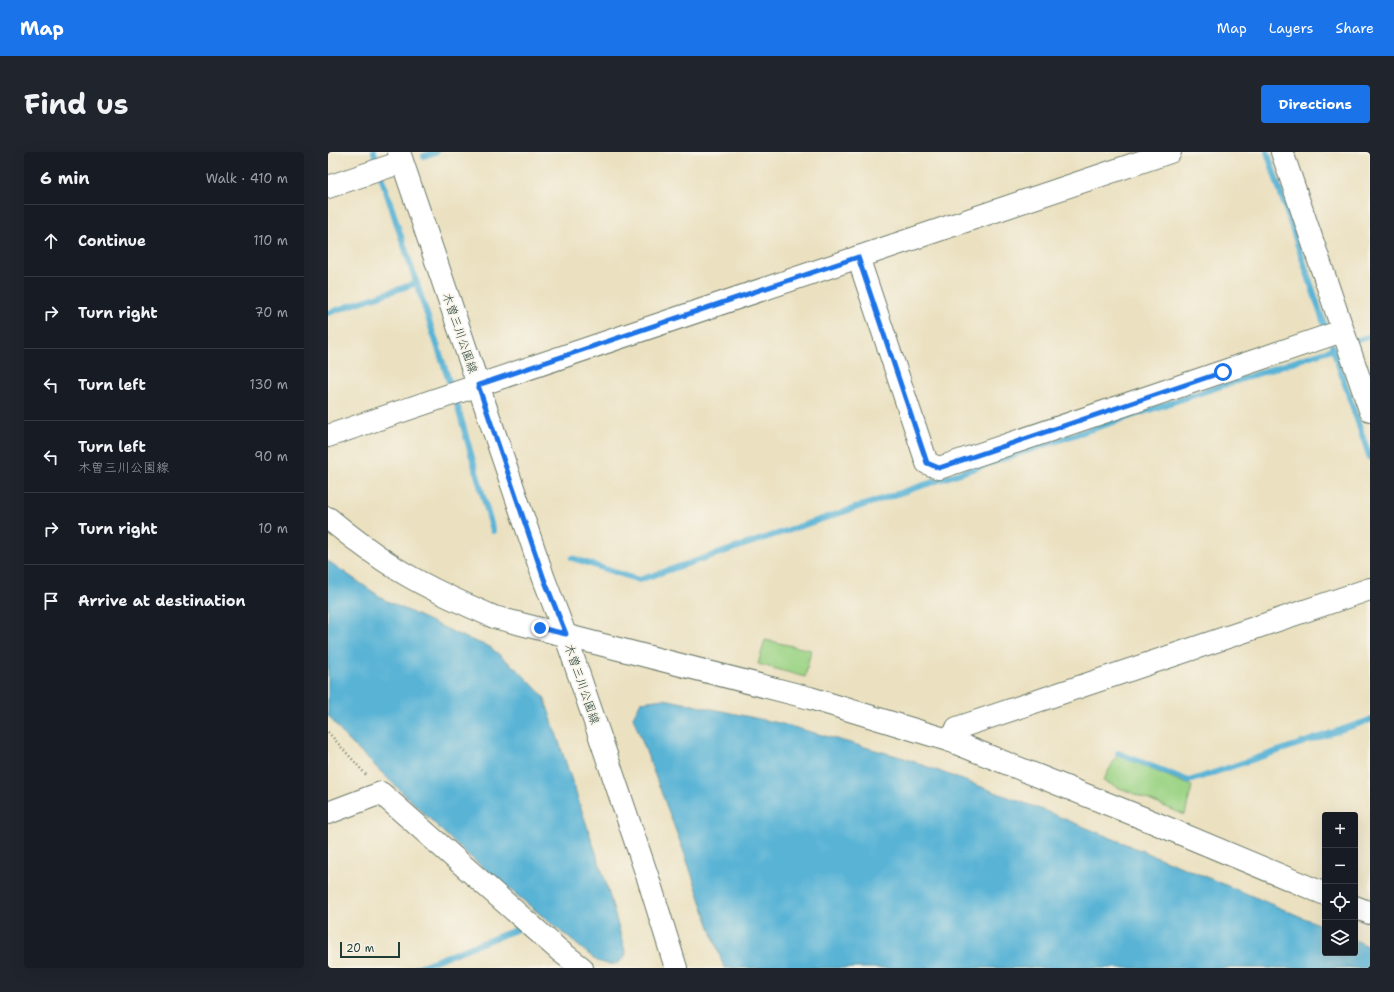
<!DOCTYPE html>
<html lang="en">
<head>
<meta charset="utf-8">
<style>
  body { margin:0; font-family:"Shantell Sans","Klee One",sans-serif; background:#20242c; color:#f1f3f6 }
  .controls { position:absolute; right:12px; bottom:12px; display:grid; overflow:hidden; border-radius:4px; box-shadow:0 4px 16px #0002 }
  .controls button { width:36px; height:36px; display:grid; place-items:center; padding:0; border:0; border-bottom:1px solid #363941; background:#171b24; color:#f1f3f6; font:20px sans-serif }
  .scale { position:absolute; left:12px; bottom:10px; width:60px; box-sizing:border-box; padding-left:4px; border:2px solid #1f3d34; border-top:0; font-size:11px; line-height:14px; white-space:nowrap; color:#1f3d34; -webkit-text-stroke:3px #f7f3e8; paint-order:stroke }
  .stop { position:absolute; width:12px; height:12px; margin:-9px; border:3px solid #1a73e8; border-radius:50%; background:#fff }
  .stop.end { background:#1a73e8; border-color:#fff; box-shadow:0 1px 4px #0008 }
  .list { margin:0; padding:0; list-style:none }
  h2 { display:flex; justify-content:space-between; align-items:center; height:52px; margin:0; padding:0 16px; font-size:17px }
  h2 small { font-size:13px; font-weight:400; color:#9ea1a6 }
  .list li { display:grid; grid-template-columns:26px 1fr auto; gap:12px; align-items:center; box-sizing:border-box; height:72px; padding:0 16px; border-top:1px solid #363941 }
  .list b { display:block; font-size:15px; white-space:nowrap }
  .list p { margin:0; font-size:13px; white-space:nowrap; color:#9ea1a6 }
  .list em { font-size:13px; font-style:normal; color:#9ea1a6 }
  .icon { flex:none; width:22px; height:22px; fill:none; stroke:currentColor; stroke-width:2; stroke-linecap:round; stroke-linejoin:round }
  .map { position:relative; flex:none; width:1042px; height:816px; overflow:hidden; border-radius:4px }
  header { display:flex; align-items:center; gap:24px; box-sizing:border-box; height:56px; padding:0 20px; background:#1a73e8; color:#fff }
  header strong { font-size:19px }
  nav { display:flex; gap:22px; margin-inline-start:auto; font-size:14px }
  .intro { display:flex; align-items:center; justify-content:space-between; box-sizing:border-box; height:96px; padding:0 24px }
  h1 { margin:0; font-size:28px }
  .button { padding:10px 18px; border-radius:4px; background:#1a73e8; color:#fff; font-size:14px; font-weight:700 }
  main { display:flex; gap:24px; padding:0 24px }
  aside { flex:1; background:#171b24; border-radius:4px; box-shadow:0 4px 16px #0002 }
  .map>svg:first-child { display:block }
  .green { fill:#9dd486; stroke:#5e885d }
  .water { fill:#58b3d5; stroke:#3c7884 }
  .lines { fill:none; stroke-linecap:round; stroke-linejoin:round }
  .stream { stroke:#58b3d5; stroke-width:6 }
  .minor-casing { stroke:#667665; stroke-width:24 }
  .major-casing { stroke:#667665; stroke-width:24 }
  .path { stroke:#667665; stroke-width:2.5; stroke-dasharray:1 3; stroke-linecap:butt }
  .minor { stroke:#fff; stroke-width:22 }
  .major { stroke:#fff; stroke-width:22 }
  .route { stroke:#1a73e8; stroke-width:5 }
  .labels { text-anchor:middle; stroke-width:3.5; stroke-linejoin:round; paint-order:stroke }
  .street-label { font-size:12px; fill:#1f3d34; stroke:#f7f3e8 }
</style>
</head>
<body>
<header>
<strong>Map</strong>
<nav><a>Map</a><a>Layers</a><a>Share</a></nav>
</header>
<div class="intro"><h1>Find us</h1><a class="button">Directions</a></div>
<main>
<aside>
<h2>6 min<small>Walk · 410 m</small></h2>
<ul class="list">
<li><svg class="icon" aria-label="ahead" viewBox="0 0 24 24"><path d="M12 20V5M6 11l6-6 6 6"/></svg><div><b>Continue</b></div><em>110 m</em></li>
<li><svg class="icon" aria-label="right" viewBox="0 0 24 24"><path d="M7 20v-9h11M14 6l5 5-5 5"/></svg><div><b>Turn right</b></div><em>70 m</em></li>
<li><svg class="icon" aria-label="left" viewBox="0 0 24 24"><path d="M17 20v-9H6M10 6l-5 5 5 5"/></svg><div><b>Turn left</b></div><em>130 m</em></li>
<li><svg class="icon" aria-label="left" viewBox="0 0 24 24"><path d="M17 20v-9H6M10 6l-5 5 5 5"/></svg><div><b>Turn left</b><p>木曽三川公園線</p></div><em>90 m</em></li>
<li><svg class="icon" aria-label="right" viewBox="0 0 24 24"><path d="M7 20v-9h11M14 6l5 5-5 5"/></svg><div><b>Turn right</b></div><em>10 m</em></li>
<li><svg class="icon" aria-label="arrive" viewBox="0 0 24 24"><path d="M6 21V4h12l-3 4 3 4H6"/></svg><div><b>Arrive at destination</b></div></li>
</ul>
</aside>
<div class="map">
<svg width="1042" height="816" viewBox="0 0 1042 816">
  <rect width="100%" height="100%" fill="#f7f3e8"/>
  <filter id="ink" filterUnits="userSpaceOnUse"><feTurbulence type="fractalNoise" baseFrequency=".025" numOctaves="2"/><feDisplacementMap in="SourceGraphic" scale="8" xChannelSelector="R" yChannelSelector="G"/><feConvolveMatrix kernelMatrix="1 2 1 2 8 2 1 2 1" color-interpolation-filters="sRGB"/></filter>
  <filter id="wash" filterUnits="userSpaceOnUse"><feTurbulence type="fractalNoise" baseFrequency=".012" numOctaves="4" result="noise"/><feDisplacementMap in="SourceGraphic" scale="16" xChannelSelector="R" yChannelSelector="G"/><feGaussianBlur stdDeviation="0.9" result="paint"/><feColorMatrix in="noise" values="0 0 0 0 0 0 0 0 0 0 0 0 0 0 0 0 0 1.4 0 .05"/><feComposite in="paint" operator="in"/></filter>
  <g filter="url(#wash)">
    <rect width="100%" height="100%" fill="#ebe1c1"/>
    <g class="green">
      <path d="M437,488L483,498L477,525L430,512Z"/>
      <path d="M789,603L864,634L857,663L775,629Z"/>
    </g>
    <g class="water">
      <path d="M0,409L57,448L136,485L162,495L192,520L216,545L278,731L298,802C290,816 282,813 269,809L134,698L18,586L0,563Z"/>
      <path d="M336,547L451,571L576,606L715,658L917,741L997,775V801H1027V788L1042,795V816H396L357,703L305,565L313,550Z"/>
    </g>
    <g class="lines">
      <g class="stream">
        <path d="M46,0L48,7"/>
        <path d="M939,0L997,175"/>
        <path d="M96,4L108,0"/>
        <path d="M53,24L122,232"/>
        <path d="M0,161L89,131"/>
        <path d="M1030,188L1042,184"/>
        <path d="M1004,194L1042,306"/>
        <path d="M128,249L165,379"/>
        <path d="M244,406L311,428L1004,197"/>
        <path d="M790,601L861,629L1042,568"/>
        <path d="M88,816L193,776"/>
      </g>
    </g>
  </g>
  <g filter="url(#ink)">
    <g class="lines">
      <defs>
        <g id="minor">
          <path d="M954,0L1042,258"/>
          <path d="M0,35L74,10"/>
          <path d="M530,105L599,311L611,316L1014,179"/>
          <path d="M0,284L842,0"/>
          <path d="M0,366C23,385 47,403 72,419C102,437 134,451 166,465L482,546L623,589L820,668L997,742"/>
          <path d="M623,589L629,576L1042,437"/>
          <path d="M0,661L53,641L232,799L254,816"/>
          <path d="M1027,755L1042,761"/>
        </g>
        <path id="major" d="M71,0L216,427L237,482L320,726L348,816"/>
      </defs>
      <use href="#minor" class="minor-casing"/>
      <use href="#major" class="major-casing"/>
      <path class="path" d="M0,580L39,624"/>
      <use href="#minor" class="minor"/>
      <use href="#major" class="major"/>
    </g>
  </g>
  <g class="lines" filter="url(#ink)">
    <path class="route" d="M212,476L238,482L216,427L150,233L530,105L599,311L611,316L895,220"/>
  </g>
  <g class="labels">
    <g class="street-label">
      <text transform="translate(132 181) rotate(71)" y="4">木曽三川公園線</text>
      <text transform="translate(254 532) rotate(71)" y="4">木曽三川公園線</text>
    </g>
  </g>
</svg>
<div class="controls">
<button>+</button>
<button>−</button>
<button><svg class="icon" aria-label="locate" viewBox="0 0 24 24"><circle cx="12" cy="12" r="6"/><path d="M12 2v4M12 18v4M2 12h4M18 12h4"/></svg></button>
<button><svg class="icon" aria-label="layers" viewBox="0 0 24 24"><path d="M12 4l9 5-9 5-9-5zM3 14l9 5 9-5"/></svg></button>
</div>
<div class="scale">20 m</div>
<div class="stop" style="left:895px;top:220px"></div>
<div class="stop end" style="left:212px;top:476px"></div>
</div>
</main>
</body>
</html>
